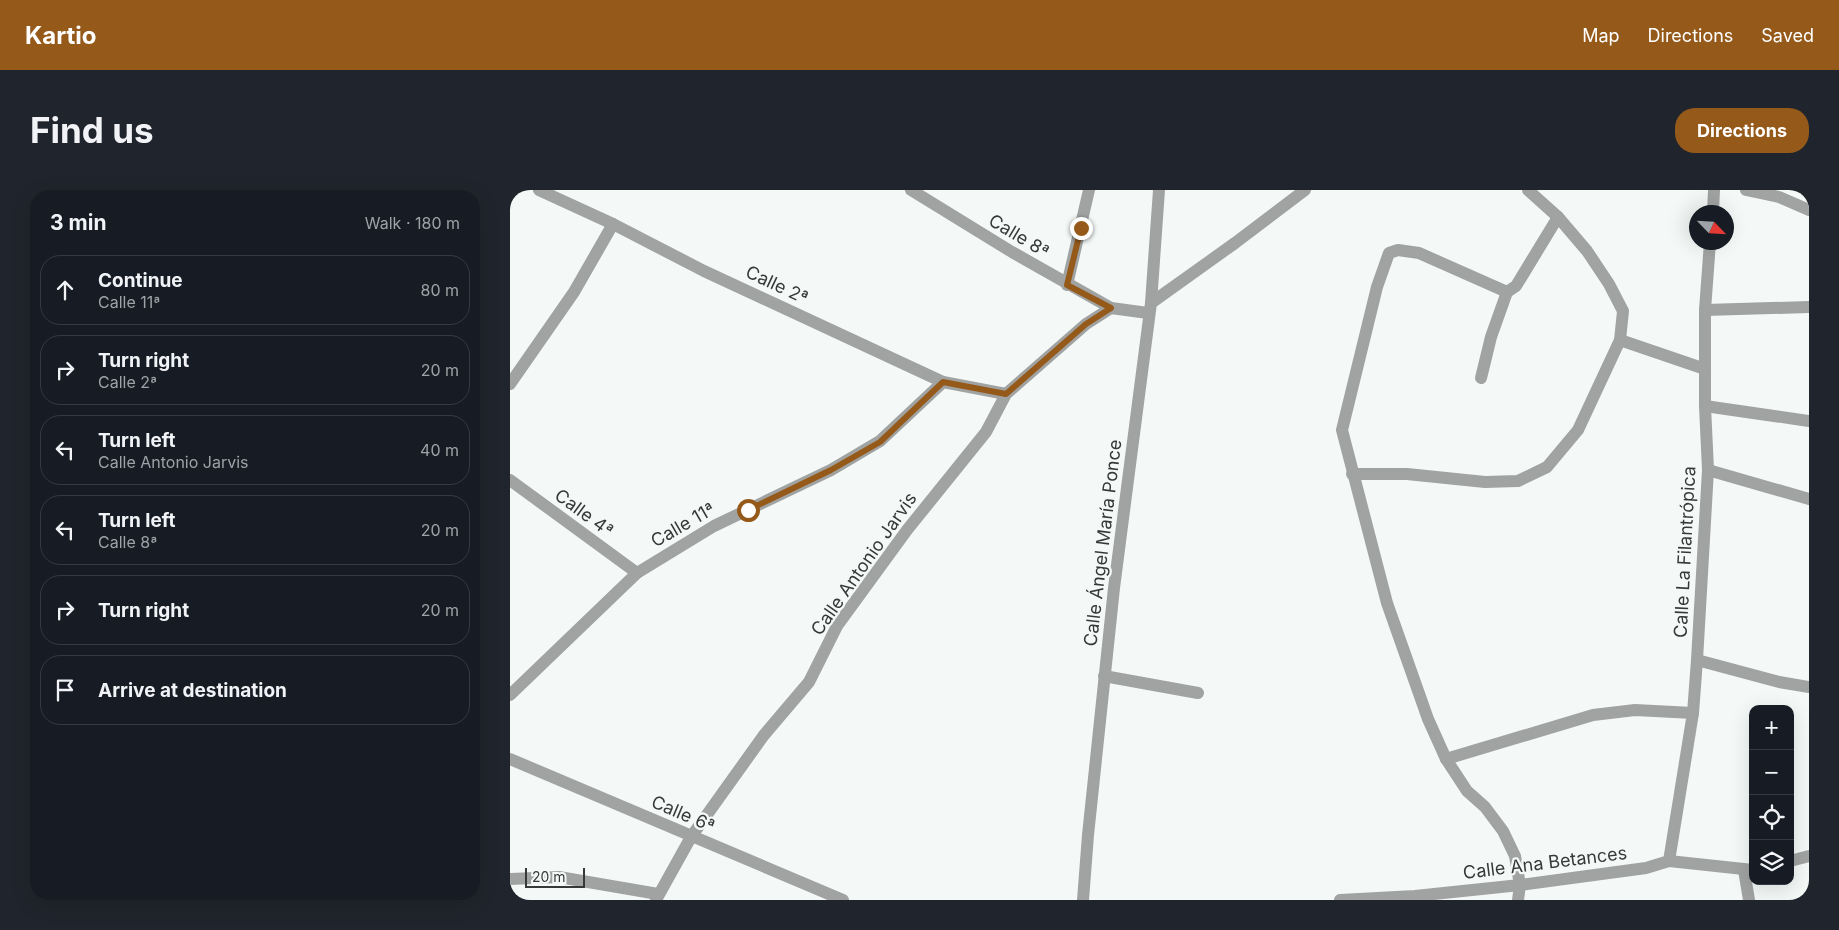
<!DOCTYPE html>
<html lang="en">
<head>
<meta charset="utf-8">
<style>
  body { margin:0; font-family:Inter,sans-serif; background:#20242c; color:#f1f3f6 }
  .controls { position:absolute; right:15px; bottom:15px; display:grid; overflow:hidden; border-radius:10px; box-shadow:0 5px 20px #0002 }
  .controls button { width:45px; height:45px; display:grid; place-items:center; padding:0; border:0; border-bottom:1px solid #363941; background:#171b24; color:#f1f3f6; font:25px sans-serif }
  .compass { position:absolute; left:1179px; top:15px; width:45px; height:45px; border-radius:50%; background:#171b24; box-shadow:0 5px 20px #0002; rotate:115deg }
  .scale { position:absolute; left:15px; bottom:12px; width:60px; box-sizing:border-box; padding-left:5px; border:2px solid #373939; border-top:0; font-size:14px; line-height:18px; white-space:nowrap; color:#373939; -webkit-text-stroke:4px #f4f9f8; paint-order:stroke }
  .stop { position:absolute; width:15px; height:15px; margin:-11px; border:4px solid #955a1a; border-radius:50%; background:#fff }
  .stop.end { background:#955a1a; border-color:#fff; box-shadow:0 1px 5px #0008 }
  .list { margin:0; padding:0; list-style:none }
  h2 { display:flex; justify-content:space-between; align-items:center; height:65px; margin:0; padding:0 20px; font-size:21px }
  h2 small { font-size:16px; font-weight:400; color:#9ea1a6 }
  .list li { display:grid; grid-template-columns:32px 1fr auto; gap:15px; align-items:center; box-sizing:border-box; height:70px; margin:0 10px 10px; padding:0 10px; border:1px solid #363941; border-radius:20px }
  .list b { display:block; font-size:19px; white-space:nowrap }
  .list p { margin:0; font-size:16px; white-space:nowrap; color:#9ea1a6 }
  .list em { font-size:16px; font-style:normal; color:#9ea1a6 }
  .icon { flex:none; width:28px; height:28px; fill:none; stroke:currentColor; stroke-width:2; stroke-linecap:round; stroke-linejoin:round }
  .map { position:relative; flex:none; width:1299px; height:710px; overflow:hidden; border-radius:20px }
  header { display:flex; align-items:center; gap:30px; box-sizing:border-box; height:70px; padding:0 25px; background:#955a1a; color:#fff }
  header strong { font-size:24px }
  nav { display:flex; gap:28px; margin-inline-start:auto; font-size:18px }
  .intro { display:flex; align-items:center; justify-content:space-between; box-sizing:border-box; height:120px; padding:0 30px }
  h1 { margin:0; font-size:35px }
  .button { padding:12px 22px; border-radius:20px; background:#955a1a; color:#fff; font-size:18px; font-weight:700 }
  main { display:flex; gap:30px; padding:0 30px }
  aside { flex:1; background:#171b24; border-radius:20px; box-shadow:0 5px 20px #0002 }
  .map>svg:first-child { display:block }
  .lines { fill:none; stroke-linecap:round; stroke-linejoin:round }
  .minor { stroke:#a1a3a3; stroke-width:12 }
  .route { stroke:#955a1a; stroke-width:6 }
  .labels { text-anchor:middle; stroke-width:4.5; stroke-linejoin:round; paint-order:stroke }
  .street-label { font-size:18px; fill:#373939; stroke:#f4f9f8 }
</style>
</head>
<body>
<header>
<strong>Kartio</strong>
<nav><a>Map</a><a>Directions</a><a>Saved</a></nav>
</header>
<div class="intro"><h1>Find us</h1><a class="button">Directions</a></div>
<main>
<aside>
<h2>3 min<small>Walk · 180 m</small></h2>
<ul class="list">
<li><svg class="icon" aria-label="ahead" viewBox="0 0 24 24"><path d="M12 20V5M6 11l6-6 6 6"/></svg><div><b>Continue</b><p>Calle 11ª</p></div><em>80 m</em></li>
<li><svg class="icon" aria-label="right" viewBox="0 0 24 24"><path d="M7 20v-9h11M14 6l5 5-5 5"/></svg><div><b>Turn right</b><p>Calle 2ª</p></div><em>20 m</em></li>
<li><svg class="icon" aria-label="left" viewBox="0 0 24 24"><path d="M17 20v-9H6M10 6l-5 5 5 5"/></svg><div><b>Turn left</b><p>Calle Antonio Jarvis</p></div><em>40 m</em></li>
<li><svg class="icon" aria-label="left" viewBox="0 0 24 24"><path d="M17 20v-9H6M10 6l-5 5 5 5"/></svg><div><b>Turn left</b><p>Calle 8ª</p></div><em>20 m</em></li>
<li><svg class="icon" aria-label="right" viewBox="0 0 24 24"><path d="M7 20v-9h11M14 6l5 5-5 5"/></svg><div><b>Turn right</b></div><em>20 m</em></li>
<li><svg class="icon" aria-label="arrive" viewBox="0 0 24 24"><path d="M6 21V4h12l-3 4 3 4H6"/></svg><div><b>Arrive at destination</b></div></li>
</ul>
</aside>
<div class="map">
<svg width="1299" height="710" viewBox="0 0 1299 710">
  <rect width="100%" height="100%" fill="#f4f9f8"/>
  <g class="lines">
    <g class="minor">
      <path d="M29,0L103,34L194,81L433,192L496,204"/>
      <path d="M401,0L502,62L601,118"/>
      <path d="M1236,0L1269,7L1299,20"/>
      <path d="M1203,22L1204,0"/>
      <path d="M557,95L579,0"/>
      <path d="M641,113L725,53L795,0"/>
      <path d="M1195,120L1299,117"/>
      <path d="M1110,150L1195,179"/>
      <path d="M971,188L981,147L997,102"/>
      <path d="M0,194L64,102L103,34"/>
      <path d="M1195,216L1299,231"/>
      <path d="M1198,280L1299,309"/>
      <path d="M842,284H897L975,292L1008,291L1037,277L1068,240L1110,150L1113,121L1099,94L1077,61L1048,27L1018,0"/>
      <path d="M0,290L127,383"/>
      <path d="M1187,470L1269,492L1299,497"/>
      <path d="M594,486L688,503"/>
      <path d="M0,505L127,383L204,336L321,280L370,251L433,192"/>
      <path d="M0,569L333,710"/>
      <path d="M936,569L1083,525L1125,520L1183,523"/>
      <path d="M1159,671L1183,523L1187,470L1198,280L1195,216V120L1200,52"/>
      <path d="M1280,671L1299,666"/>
      <path d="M1234,680L1239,710"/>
      <path d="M0,689L49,687L148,704"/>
      <path d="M146,710L181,647L254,545L299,492L327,436L397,340L476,242L496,204L576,134L601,118L638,123"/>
      <path d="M573,710L578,645L604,398L641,113L649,0"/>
      <path d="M830,710L905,706L1010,695L1136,678L1159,671L1243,680"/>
      <path d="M1008,710L1010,695L1005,666L993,641L975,617L957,601L936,569L918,529L877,413L832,240L867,97L879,63L888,60L909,63L997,102L1006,96L1048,27"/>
    </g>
  </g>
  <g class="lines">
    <path class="route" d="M238,320L321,280L370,252L433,192L496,204L576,134L601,118L557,95L571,38"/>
  </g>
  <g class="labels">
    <g class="street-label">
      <text transform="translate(509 46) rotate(31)" y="6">Calle 8ª</text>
      <text transform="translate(267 95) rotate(25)" y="6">Calle 2ª</text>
      <text transform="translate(74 323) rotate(36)" y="6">Calle 4ª</text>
      <text transform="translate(173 335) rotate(-30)" y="6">Calle 11ª</text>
      <text transform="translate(593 353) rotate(-83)" y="6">Calle Ángel María Ponce</text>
      <text transform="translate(1175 362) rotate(-87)" y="6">Calle La Filantrópica</text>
      <text transform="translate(354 374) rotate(-55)" y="6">Calle Antonio Jarvis</text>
      <text transform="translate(173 624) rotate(23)" y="6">Calle 6ª</text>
      <text transform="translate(1035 673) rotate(-7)" y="6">Calle Ana Betances</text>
    </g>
  </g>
</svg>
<div class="controls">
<button>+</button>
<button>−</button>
<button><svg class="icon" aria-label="locate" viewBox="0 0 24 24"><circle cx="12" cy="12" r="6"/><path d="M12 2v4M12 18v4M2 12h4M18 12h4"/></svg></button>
<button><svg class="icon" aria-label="layers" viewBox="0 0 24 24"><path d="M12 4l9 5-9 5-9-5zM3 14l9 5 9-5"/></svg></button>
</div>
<svg class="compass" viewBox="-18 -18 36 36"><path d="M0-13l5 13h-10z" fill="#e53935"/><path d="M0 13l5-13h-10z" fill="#9ea1a6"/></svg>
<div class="scale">20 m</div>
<div class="stop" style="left:238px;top:320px"></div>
<div class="stop end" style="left:571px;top:38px"></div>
</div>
</main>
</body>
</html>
